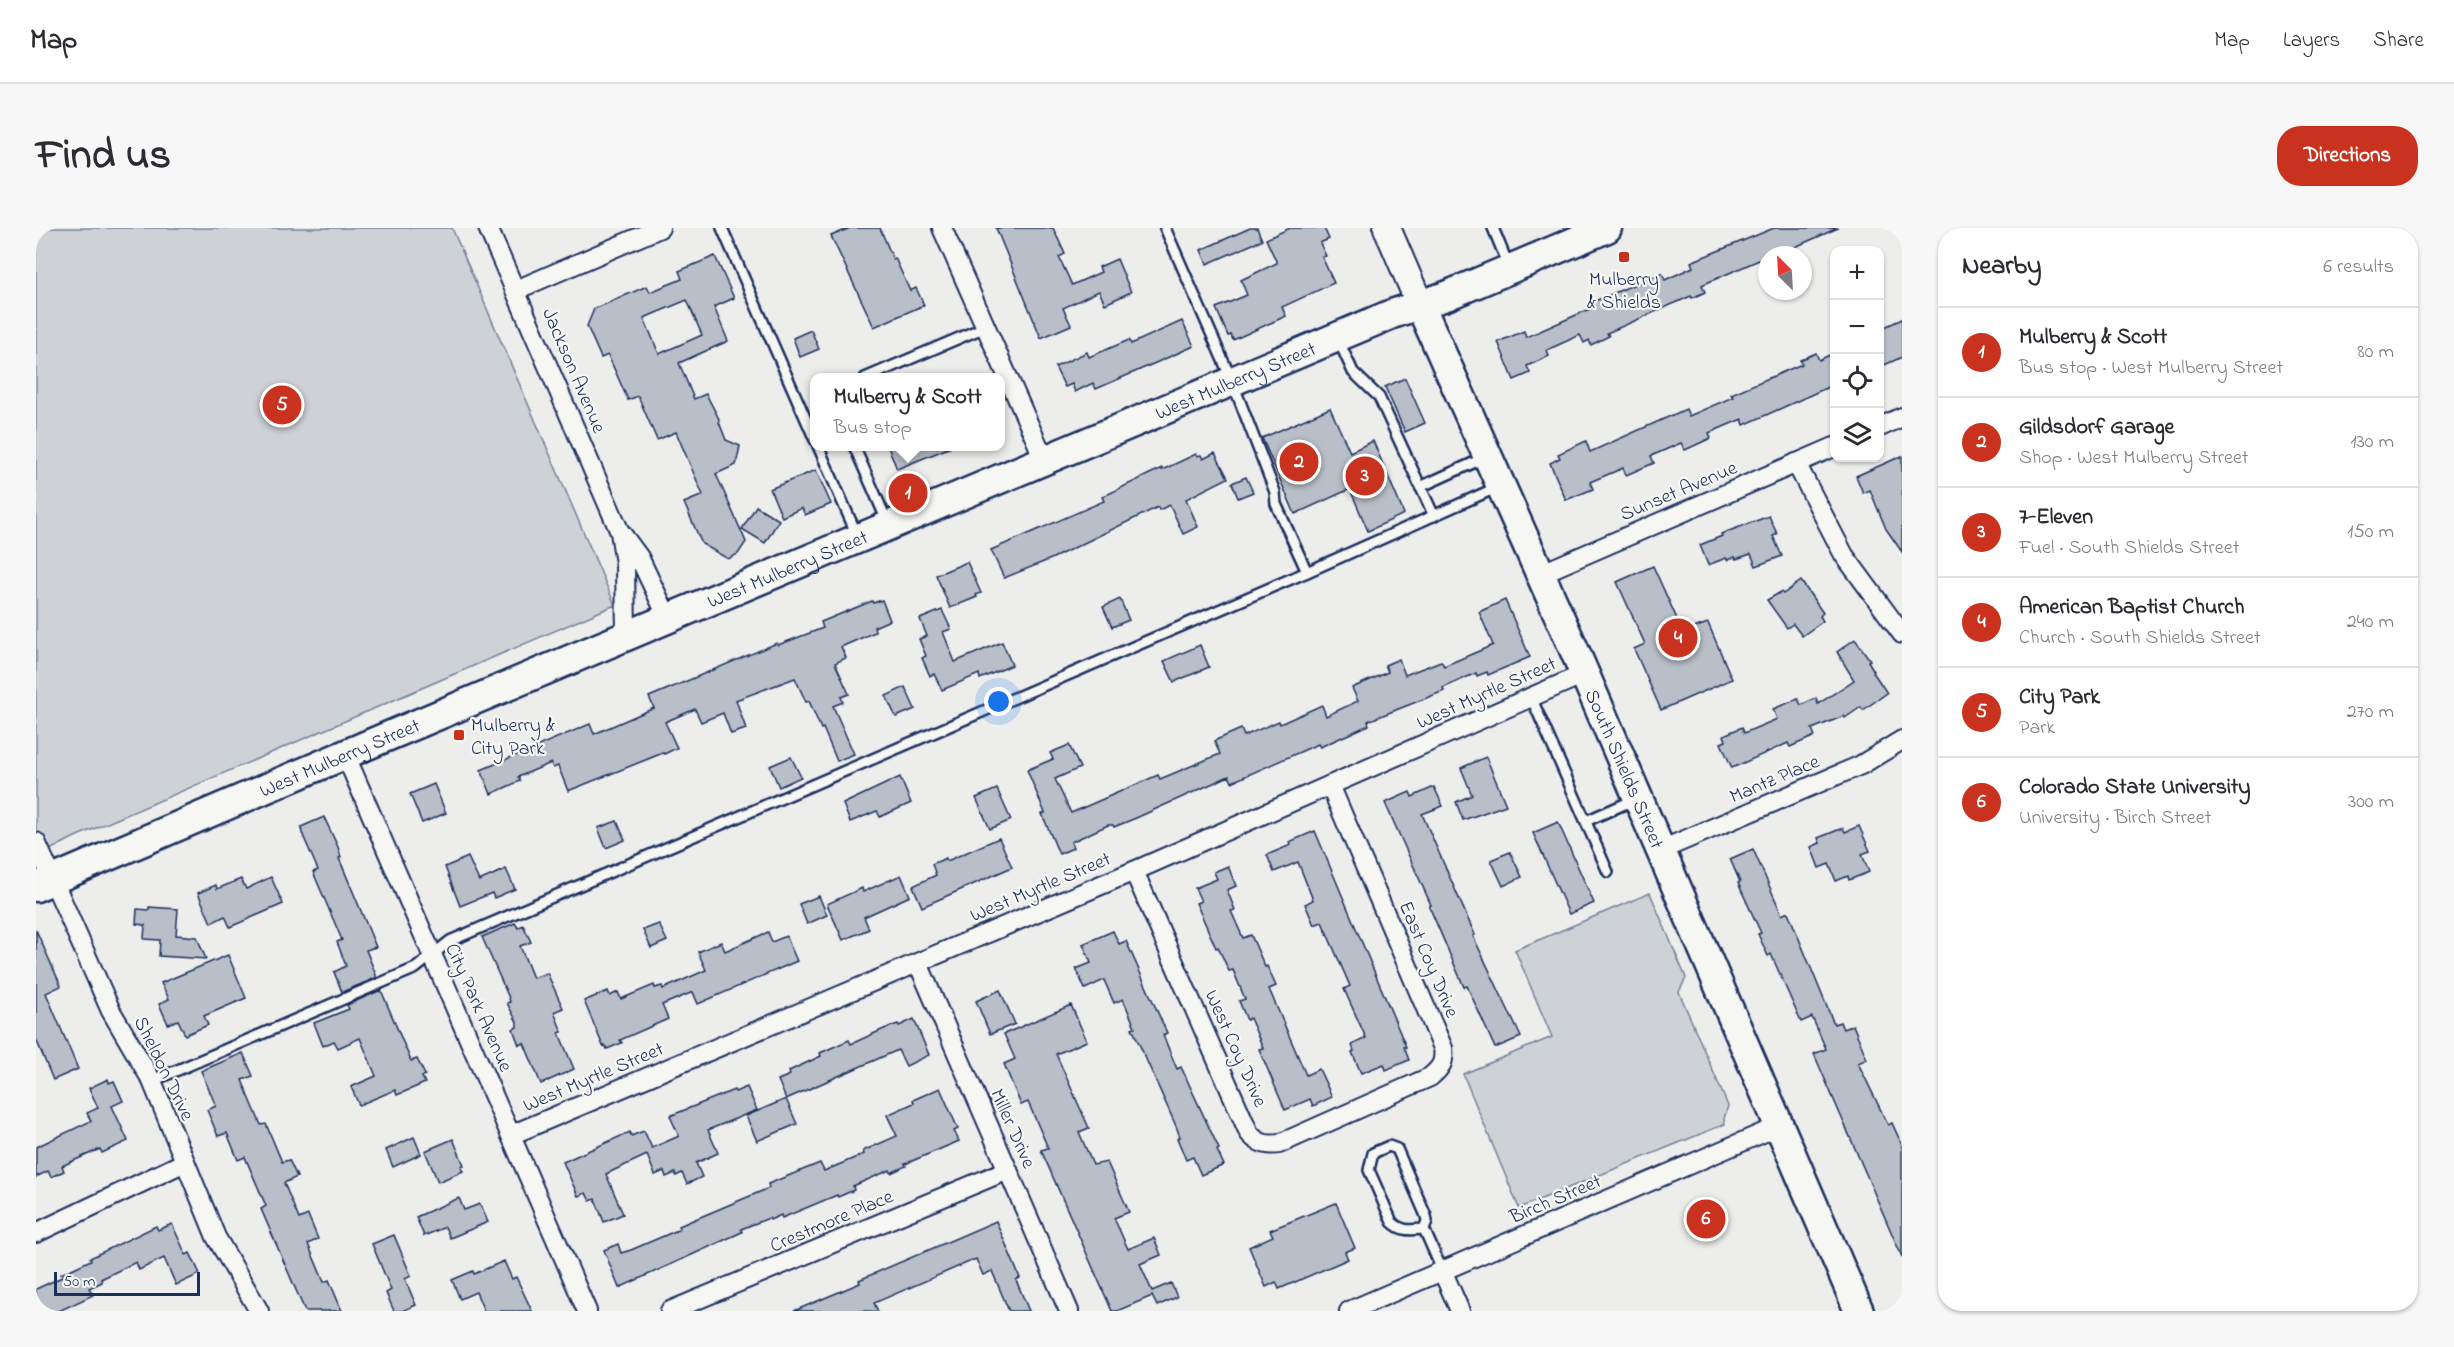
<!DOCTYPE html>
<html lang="en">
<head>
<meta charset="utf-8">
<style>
  body { margin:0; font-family:"Indie Flower",sans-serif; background:#f7f7f7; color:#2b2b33 }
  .controls { position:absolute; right:18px; top:18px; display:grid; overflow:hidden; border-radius:12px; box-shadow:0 2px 4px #0004 }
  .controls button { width:54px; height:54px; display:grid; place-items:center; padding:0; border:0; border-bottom:2px solid #e1e1e2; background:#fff; color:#2b2b33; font:30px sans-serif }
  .compass { position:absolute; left:1722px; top:18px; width:54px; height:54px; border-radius:50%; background:#fff; box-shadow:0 2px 4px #0004; rotate:336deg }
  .scale { position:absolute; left:18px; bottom:15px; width:146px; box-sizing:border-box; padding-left:6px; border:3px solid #1b2f5e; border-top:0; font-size:16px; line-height:21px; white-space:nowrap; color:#1b2f5e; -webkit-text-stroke:4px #f6f6f2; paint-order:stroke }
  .you { position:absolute; left:963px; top:474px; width:21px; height:21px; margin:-15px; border:4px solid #fff; border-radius:50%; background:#1a73e8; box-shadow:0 0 0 9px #1a73e833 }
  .badge { display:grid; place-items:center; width:39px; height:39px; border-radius:50%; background:#c8321e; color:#fff; font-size:20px; font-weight:700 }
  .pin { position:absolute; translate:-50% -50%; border:3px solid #fff; box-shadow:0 2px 6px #0006 }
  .popup { position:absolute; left:774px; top:145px; width:195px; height:78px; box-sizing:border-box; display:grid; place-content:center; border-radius:12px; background:#fff; filter:drop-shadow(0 2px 4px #0005); font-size:20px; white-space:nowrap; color:#7c7c81 }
  .popup b { font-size:22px; color:#2b2b33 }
  .popup::after { content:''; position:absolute; left:50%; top:100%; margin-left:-12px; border:12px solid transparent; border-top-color:#fff }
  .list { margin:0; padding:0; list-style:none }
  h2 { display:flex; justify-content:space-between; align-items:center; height:78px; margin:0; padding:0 24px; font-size:26px }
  h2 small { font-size:20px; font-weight:400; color:#7c7c81 }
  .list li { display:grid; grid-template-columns:39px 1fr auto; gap:18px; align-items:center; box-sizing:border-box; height:90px; padding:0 24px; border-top:2px solid #e1e1e2 }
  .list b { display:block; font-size:22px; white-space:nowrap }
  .list p { margin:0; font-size:20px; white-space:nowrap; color:#7c7c81 }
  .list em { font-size:20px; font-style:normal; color:#7c7c81 }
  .icon { flex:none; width:33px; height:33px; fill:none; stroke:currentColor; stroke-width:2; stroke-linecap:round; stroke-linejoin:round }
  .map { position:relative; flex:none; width:1866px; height:1083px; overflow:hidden; border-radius:24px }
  header { display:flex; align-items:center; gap:36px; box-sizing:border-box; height:84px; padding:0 30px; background:#fff; border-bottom:2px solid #e1e1e2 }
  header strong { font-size:28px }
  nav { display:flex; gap:33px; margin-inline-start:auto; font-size:21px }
  .intro { display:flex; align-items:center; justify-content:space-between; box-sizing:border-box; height:144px; padding:0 36px }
  h1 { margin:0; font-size:42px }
  .button { padding:15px 27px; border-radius:24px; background:#c8321e; color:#fff; font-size:21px; font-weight:700 }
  main { display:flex; gap:36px; padding:0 36px }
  aside { flex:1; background:#fff; border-radius:24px; box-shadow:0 2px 4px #0004 }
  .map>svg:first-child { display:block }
  .green { fill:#ced2d7; stroke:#74809a; stroke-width:1.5 }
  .building { fill:#b9bfc8; stroke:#1b2f5e; stroke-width:1.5; fill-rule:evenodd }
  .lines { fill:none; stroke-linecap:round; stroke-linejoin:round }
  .service-casing { stroke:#1b2f5e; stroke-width:14 }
  .minor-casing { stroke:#1b2f5e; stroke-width:22 }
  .secondary-casing { stroke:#1b2f5e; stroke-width:30 }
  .primary-casing { stroke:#1b2f5e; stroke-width:33 }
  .service { stroke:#f6f6f2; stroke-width:9 }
  .minor { stroke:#f6f6f2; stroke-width:18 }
  .secondary { stroke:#f6f6f2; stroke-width:26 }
  .primary { stroke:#f6f6f2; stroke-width:28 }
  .poi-dot { fill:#c8321e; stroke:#f6f6f2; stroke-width:2 }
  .labels { text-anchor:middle; stroke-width:4.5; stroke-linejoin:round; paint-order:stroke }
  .poi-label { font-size:20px; fill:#1b2f5e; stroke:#f6f6f2 }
  .street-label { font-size:20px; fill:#1b2f5e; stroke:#f6f6f2 }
</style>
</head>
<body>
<header>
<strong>Map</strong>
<nav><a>Map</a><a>Layers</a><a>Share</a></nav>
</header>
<div class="intro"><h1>Find us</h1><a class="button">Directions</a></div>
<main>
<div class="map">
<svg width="1866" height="1083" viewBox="0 0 1866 1083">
  <rect width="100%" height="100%" fill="#edeeec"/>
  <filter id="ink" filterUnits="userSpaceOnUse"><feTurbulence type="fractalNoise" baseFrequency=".0167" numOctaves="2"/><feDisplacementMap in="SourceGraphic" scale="12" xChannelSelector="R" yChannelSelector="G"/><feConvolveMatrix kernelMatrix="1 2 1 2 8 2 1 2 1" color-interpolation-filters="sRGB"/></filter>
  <g filter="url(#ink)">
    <g class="green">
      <path d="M0,0H416L579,377L39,609L0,629Z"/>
      <path d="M1614,665L1650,750L1643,764L1692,878L1688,891L1689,896L1483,980L1427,846L1516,809L1479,722Z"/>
    </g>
    <g class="building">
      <path d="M814,0H844L857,31L859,30L874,63L880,60L888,77L838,99L795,8Z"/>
      <path d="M960,0H1017L1029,26L1023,29L1036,57L1065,44L1063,39L1081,31L1095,64L1069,76L1063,63L1027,80L1035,97L1005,110Z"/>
      <path d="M1214,0H1221L1226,12L1171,36L1165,22Z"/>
      <path d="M1254,0H1288L1293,11L1284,15L1290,28L1286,29L1298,55L1246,79L1250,88L1197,112L1195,107L1192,108L1180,80L1211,67L1205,52L1241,35L1230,11Z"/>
      <path d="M1738,0H1802L1741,27H1731V32L1724,34L1723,32L1666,57L1669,64L1656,70L1655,68L1571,105L1573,108L1555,117L1553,112L1548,115L1544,107L1511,122L1513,128L1491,138L1494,145L1478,152L1462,114L1488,103L1490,109L1502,104L1556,80L1554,75L1626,45L1629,52L1657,39L1655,34Z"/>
      <path d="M679,28L698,70L678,79L692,113L643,135L658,171L670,166L683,191V194L690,212L704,218L700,237L680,246L710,314L702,326L692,331L666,316L648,275L667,267L640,204L621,212L602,168L592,172L572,127L565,130L551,98L558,81L611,58L614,64L646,51L643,43ZM651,72L666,107L623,126L608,90Z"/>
      <path d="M1866,91V129L1844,139V101Z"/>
      <path d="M1146,93L1158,118L1060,161L1057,155L1039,164L1036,156L1029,159L1019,139L1051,124L1053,129L1093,112L1095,116Z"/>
      <path d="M775,102L783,121L764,129L757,110Z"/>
      <path d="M1780,125L1783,132L1798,125V155L1790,160L1708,197L1706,191L1673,205L1675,210L1649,222L1645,215L1615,228L1618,235L1590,247L1587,240L1554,254L1557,261L1530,272L1514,235L1524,230L1522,226L1550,213L1554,224L1650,181L1653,188L1697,169L1695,166L1766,136L1764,132Z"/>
      <path d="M1369,150L1389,195L1369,204L1349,159Z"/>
      <path d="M1294,180L1314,224L1337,213L1368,286L1332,303L1314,261L1259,286L1226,210Z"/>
      <path d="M852,219H915L861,241Z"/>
      <path d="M1179,225L1192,250L1150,271L1162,299L1147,306L1134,277L1123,282L1122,279L1015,331L968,350L955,322L1068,273L1066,269L1126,240V242L1160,226L1161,228L1165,227L1167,231Z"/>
      <path d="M1866,228V324L1850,301L1834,262L1827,265L1820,248Z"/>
      <path d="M780,242L795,276L769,287L766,280L746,289L734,261Z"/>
      <path d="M1210,249L1217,264L1202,270L1196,255Z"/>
      <path d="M720,278L743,292L729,315L706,301Z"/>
      <path d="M1733,288L1741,306L1737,308L1746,328L1720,338L1715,326L1700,331L1699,329L1691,332L1690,330L1672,337L1664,317L1686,308L1685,306Z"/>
      <path d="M931,334L945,365L940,367L941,369L914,380L900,347Z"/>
      <path d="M1617,338L1647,404L1672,395L1696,451L1625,482L1598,421L1609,416L1581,354Z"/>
      <path d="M1765,353L1787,385L1784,388L1787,393L1766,408L1757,396L1751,400L1731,372L1745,364L1747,366Z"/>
      <path d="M1084,371L1093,392L1076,399L1067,379Z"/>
      <path d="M846,372L854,392L838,399L839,404L805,419L810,430L799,435L813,466L805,469L807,474L797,478L818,526L801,533L787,500L785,501L773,473L770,474L759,450L700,472L710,501L695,506L687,485L665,494L659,481L629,494L641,520L628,526L627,525L532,563L522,538L517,540L515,535L482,549L484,553L455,566L445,542L554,496L558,506L618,480L613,469L741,415L742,417L787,400L785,394L836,373L837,375Z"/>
      <path d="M1469,372L1494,429L1452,447L1451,444L1441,448L1440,445L1407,460L1408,463L1332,493L1333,497L1284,519L1282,516L1196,554L1193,548L1100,590L1078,599L1077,597H1072L1035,614L1037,620L1023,626L1006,586L1009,585L991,542L1017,531L1014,525L1033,517L1044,540L1019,551L1035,585L1122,547L1124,551L1184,526L1178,513L1205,501L1208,508L1243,493L1244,496L1286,477L1290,488L1322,473L1316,460L1352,444L1349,437L1363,431L1369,447L1405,433L1408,438L1457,417L1443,384Z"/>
      <path d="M906,382L915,401L907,404L919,434L966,414L976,437L944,451L943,446L906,462L898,446L894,448L886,430L890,428L883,411L891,408L884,391Z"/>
      <path d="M1819,411L1834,432L1832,433L1838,443L1837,444L1851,465L1827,482L1825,479L1809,490L1808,488L1776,501L1779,508L1754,519L1752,515L1696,540L1685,515L1690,513L1688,507L1706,499L1708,505L1741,491L1737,481L1762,471L1765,477L1780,470L1782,476L1818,452L1801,424Z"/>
      <path d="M1164,417L1173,439L1138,454L1128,433Z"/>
      <path d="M869,459L879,481L860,489L850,468Z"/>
      <path d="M755,529L765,549L743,559L734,538Z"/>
      <path d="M1450,529L1470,577L1427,592L1420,574L1436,567L1425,540Z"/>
      <path d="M864,549L875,575L844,589L841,583L814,594L807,576Z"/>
      <path d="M398,556L410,585L386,595L374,566Z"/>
      <path d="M1398,559L1407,578L1386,586L1439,707L1437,708L1485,809L1459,820L1431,758L1428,759L1393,678L1395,677L1349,575L1374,564L1376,569Z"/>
      <path d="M961,561L975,592L954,601L940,570Z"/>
      <path d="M288,589L302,619L305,629L303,630L340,719L330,722L340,747V750L306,764L298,744L310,738L301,714L306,712L277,644L282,642L266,605L265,599Z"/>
      <path d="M581,593L589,612L570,620L562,600Z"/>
      <path d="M1522,594L1558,675L1533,686L1497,605Z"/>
      <path d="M1823,598L1834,623L1826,626L1833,644L1813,652L1812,648L1800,653L1793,636L1783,640L1775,619L1784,615L1782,610L1807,600L1809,604Z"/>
      <path d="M1279,603L1370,819H1368L1373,832L1350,842L1348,836L1325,845L1316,824L1318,823L1316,817L1330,810L1308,761L1314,758L1286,694L1278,697L1269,676L1277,672L1262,634L1238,644L1231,627L1255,617L1253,614Z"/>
      <path d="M963,610L976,639L886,679L877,658L900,647L896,636L910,630L911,633Z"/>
      <path d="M1717,621L1746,687L1752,684L1798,796L1804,794L1807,801L1817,797L1831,831L1822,835L1852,897L1856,895L1866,917V1029L1778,826L1790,821L1776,789L1765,794L1735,726L1732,728L1722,706L1725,705L1702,655L1704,654L1694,631Z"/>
      <path d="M1474,624L1486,649L1467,658L1455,632Z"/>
      <path d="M432,629L443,653L470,641L479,661L458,670L456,665L424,678L409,639Z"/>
      <path d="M1192,638L1200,658L1191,662L1199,682L1195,683L1207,710L1215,707L1229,739L1231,738L1240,758L1233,761L1270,847L1283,841L1296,869L1277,878L1274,871L1249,882L1223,821L1227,820L1214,790L1211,792L1203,773L1209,771L1197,742L1193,743L1182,719L1180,720L1160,675L1165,673L1159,660L1181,651L1178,644Z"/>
      <path d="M865,647L874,668L828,689L833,701L807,712L791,676L826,660L827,664Z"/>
      <path d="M235,649L247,676L194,699L189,688L175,695L162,665L180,657L181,661L205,651L210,661Z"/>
      <path d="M783,668L791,687L771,696L763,676Z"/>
      <path d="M113,679L142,681L140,707L161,709L170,731L123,728L124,712L108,711L109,697L100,696L101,681L113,682Z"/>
      <path d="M479,695L482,700L487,697L495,714L484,718L497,750L511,745L527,780L518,784L526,804L523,805L538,841L505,856L488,815L483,817L477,801L481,799V794L471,775L474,774L473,770L446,709Z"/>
      <path d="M623,696L631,713L615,720L607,702Z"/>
      <path d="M0,702L25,758L10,765L42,841L17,852L0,811Z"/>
      <path d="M1077,703L1083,716L1090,713L1131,805L1127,807L1141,841L1145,839L1183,921L1181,922L1188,937L1165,947L1157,929L1150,932L1141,910L1144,909L1140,898L1096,800L1099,799L1087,771L1078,775L1068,752L1049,761L1040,741L1055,735L1047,716Z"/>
      <path d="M732,704L736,714L750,708L761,733L662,776L657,764L626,777L632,791L584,812L586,815L571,821L569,817L567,818L548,773L572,763L574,768L582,764L585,771L618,757L619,760L626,758L627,761L670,742L662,724L685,714L689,723Z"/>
      <path d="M192,727L210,770L168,788L172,797L149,807L142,792L132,796L123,776L133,771L125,755Z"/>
      <path d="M345,762L375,833L381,831L389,847L386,849L389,855L361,867L359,862L323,877L315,859L340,848L324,810L302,820L298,813L287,818L278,795L313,781L311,777Z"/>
      <path d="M964,762L979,796L954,806L940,773Z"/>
      <path d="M1035,777L1051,813L1020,826L1053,900L1043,904L1057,937L1071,934L1093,984L1078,990L1092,1021L1118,1010L1125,1027L1104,1036L1116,1063L1135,1055L1141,1069L1121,1078L1116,1068L1081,1083H1076L1005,922L1012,920L992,874L985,877L968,836L979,831L968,806Z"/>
      <path d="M878,791L893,827L870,838L862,822L750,871L761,896L721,913L710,888L750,871L742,852L754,847L753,843L785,828L784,825L813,812L815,816L848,801L862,796L863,798Z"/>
      <path d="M207,825L217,848L206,852L225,897L230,896L246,934L253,932L261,949L248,955L263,991L272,987L282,1011L272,1016L288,1054L293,1052L306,1083H269L225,981L230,978L209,929L202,932L191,905L182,908L171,882L180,878L165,843Z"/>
      <path d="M72,851L73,855L78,853L87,873L76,878L92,913L66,925L64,921L26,938L28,943L15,949L12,943L0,949V919L55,893L51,885L62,880L53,860Z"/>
      <path d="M711,859L721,882L672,902L682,925L660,935L666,949L651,956L646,945L640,948L639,945L630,949L628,943L619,947L611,927L570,946L587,986L568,994L559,971L554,973L550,965L542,968L527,934L594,904L595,908L608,903L616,920L643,908L634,888L698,862L699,864Z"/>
      <path d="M904,860L922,901L918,903L923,913L869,936L870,938L855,945L854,942L817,958L818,962L802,969L801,967L746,990L745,987L734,992L733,990L705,1001L706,1004L583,1060L568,1022L582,1016L585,1025L595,1022L644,1001L643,998L733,960L732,956L784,935L788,943L828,926L827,923L861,908L851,887L878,875L877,872Z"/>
      <path d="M378,909L385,926L357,939L350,922Z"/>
      <path d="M417,911L428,937L425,938L427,943L402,954L389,923Z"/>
      <path d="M423,970L428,982L444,976L452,994L414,1010L409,999L388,1008L380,989Z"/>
      <path d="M1300,975L1319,1020L1309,1024L1312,1031L1243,1061L1240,1054L1230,1059L1213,1019L1237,1008L1234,1002Z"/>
      <path d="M960,993L984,1050L980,1052L993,1083H973L956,1043L947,1047L940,1031L838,1075L842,1083H758L824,1055L823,1052Z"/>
      <path d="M136,996L150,1027L154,1025L164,1046L140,1057L128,1030L103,1042L100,1034L65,1051L66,1054L53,1060L57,1067L23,1083H0V1061L26,1049L25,1046L55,1032L54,1030L120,998L122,1002Z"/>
      <path d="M358,1007L375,1048L369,1051L380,1077L366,1083H358L350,1065L355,1062L336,1016Z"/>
      <path d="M468,1033L476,1051L480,1049L496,1083H448L440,1064L424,1071L416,1052L437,1043L438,1046Z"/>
    </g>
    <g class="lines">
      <defs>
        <g id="service">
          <path d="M686,0L779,212"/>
          <path d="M1129,0L1196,153L1239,264L1240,276L1271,344"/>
          <path d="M1457,0L1473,39"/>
          <path d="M1302,111L1317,144L1343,169L1398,288"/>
          <path d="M829,150L949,99"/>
          <path d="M782,218L821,307"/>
          <path d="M818,218L851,293"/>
          <path d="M1384,259L1448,230"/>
          <path d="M1495,469L1572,644"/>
          <path d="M1550,593L1600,571"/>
          <path d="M116,853L380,740L414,713L1271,344L1462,259"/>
          <path d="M1388,1001C1375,1002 1366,1004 1356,994L1333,942L1337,925L1353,918L1361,921L1390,988L1391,993L1388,1001L1406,1042"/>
        </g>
        <g id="minor">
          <path d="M452,0L583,302L603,329L632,390"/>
          <path d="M906,0L1009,233"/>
          <path d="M480,62L624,0"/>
          <path d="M1844,199L1866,189"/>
          <path d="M1760,235L1808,327L1866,406"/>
          <path d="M584,304L589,335L590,407"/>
          <path d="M1504,346L1798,219"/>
          <path d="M309,526L551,1083"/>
          <path d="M0,614L75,783L116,853L180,1009L223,1083"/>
          <path d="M1625,622L1825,537L1866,512"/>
          <path d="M1098,643L1213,905C1221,915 1230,918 1243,916L1394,849C1405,840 1409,834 1407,820L1294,557"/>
          <path d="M882,735L1033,1083"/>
          <path d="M475,907L1098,643L1548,446"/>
          <path d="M0,1005L149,934"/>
          <path d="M1406,1042L1424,1083"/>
          <path d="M634,1083L972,942"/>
          <path d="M1313,1083L1743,898"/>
        </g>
        <path id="secondary" d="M1351,0L1384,77"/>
        <g id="primary">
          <path id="s1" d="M1384,77L1537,419L1823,1083"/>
          <path id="s2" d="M0,659L336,515L1356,86L1410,68L1571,0"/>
        </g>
      </defs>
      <use href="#service" class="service-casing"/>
      <use href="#minor" class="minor-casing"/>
      <use href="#secondary" class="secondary-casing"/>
      <use href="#primary" class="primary-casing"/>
      <use href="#service" class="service"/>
      <use href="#minor" class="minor"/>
      <use href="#secondary" class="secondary"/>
      <use href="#primary" class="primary"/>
    </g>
  </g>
  <g class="poi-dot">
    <rect x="1582" y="23" width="12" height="12" rx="3"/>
    <rect x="417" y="501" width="12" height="12" rx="3"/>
  </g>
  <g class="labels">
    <g class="poi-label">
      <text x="1588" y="57">Mulberry<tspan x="1588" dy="23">&amp; Shields</tspan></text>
      <text x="435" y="503" text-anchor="start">Mulberry &amp;<tspan x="435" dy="23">City Park</tspan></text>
    </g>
    <g class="street-label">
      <text transform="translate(539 142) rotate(67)" y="7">Jackson Avenue</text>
      <text dy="7" stroke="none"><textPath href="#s2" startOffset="1302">West Mulberry Street</textPath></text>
      <text transform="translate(1642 262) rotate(-23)" y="7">Sunset Avenue</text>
      <text dy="7" stroke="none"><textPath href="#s2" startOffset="816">West Mulberry Street</textPath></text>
      <text transform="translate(1450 464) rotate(-24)" y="7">West Myrtle Street</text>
      <text dy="7" stroke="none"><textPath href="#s2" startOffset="330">West Mulberry Street</textPath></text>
      <text dy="7" stroke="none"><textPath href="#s1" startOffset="507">South Shields Street</textPath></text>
      <text transform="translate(1738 550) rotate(-23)" y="7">Mantz Place</text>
      <text transform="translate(1004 658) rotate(-23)" y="7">West Myrtle Street</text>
      <text transform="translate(1394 731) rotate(67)" y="7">East Coy Drive</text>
      <text transform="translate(444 779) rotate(66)" y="7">City Park Avenue</text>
      <text transform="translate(1201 820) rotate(66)" y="7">West Coy Drive</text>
      <text transform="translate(129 840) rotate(64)" y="7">Sheldon Drive</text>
      <text transform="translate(557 848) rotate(-23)" y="7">West Myrtle Street</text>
      <text transform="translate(978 900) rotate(66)" y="7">Miller Drive</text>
      <text transform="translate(1519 970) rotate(-23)" y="7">Birch Street</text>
      <text transform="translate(795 992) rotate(-23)" y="7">Crestmore Place</text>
    </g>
  </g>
</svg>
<div class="controls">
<button>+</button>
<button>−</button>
<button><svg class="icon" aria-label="locate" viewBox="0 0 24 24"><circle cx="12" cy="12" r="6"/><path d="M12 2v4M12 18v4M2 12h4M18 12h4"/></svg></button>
<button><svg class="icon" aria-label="layers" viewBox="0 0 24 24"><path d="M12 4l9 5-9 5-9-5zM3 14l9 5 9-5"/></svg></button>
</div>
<svg class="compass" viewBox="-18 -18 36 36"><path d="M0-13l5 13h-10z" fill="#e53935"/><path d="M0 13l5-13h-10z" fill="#7c7c81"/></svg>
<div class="scale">50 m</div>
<div class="you"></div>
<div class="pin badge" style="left:872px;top:265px">1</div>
<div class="popup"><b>Mulberry &amp; Scott</b>Bus stop</div>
<div class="pin badge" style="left:1263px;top:234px">2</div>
<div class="pin badge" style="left:1329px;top:248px">3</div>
<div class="pin badge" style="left:1642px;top:410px">4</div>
<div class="pin badge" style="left:246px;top:177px">5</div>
<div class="pin badge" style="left:1670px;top:991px">6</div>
</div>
<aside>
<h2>Nearby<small>6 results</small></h2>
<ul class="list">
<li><span class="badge">1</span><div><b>Mulberry &amp; Scott</b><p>Bus stop · West Mulberry Street</p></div><em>80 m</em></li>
<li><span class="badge">2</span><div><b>Gildsdorf Garage</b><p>Shop · West Mulberry Street</p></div><em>130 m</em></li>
<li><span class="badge">3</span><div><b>7-Eleven</b><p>Fuel · South Shields Street</p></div><em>150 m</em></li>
<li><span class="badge">4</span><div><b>American Baptist Church</b><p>Church · South Shields Street</p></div><em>240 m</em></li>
<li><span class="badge">5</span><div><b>City Park</b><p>Park</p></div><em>270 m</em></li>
<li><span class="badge">6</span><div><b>Colorado State University</b><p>University · Birch Street</p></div><em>300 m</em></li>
</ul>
</aside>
</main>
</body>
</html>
